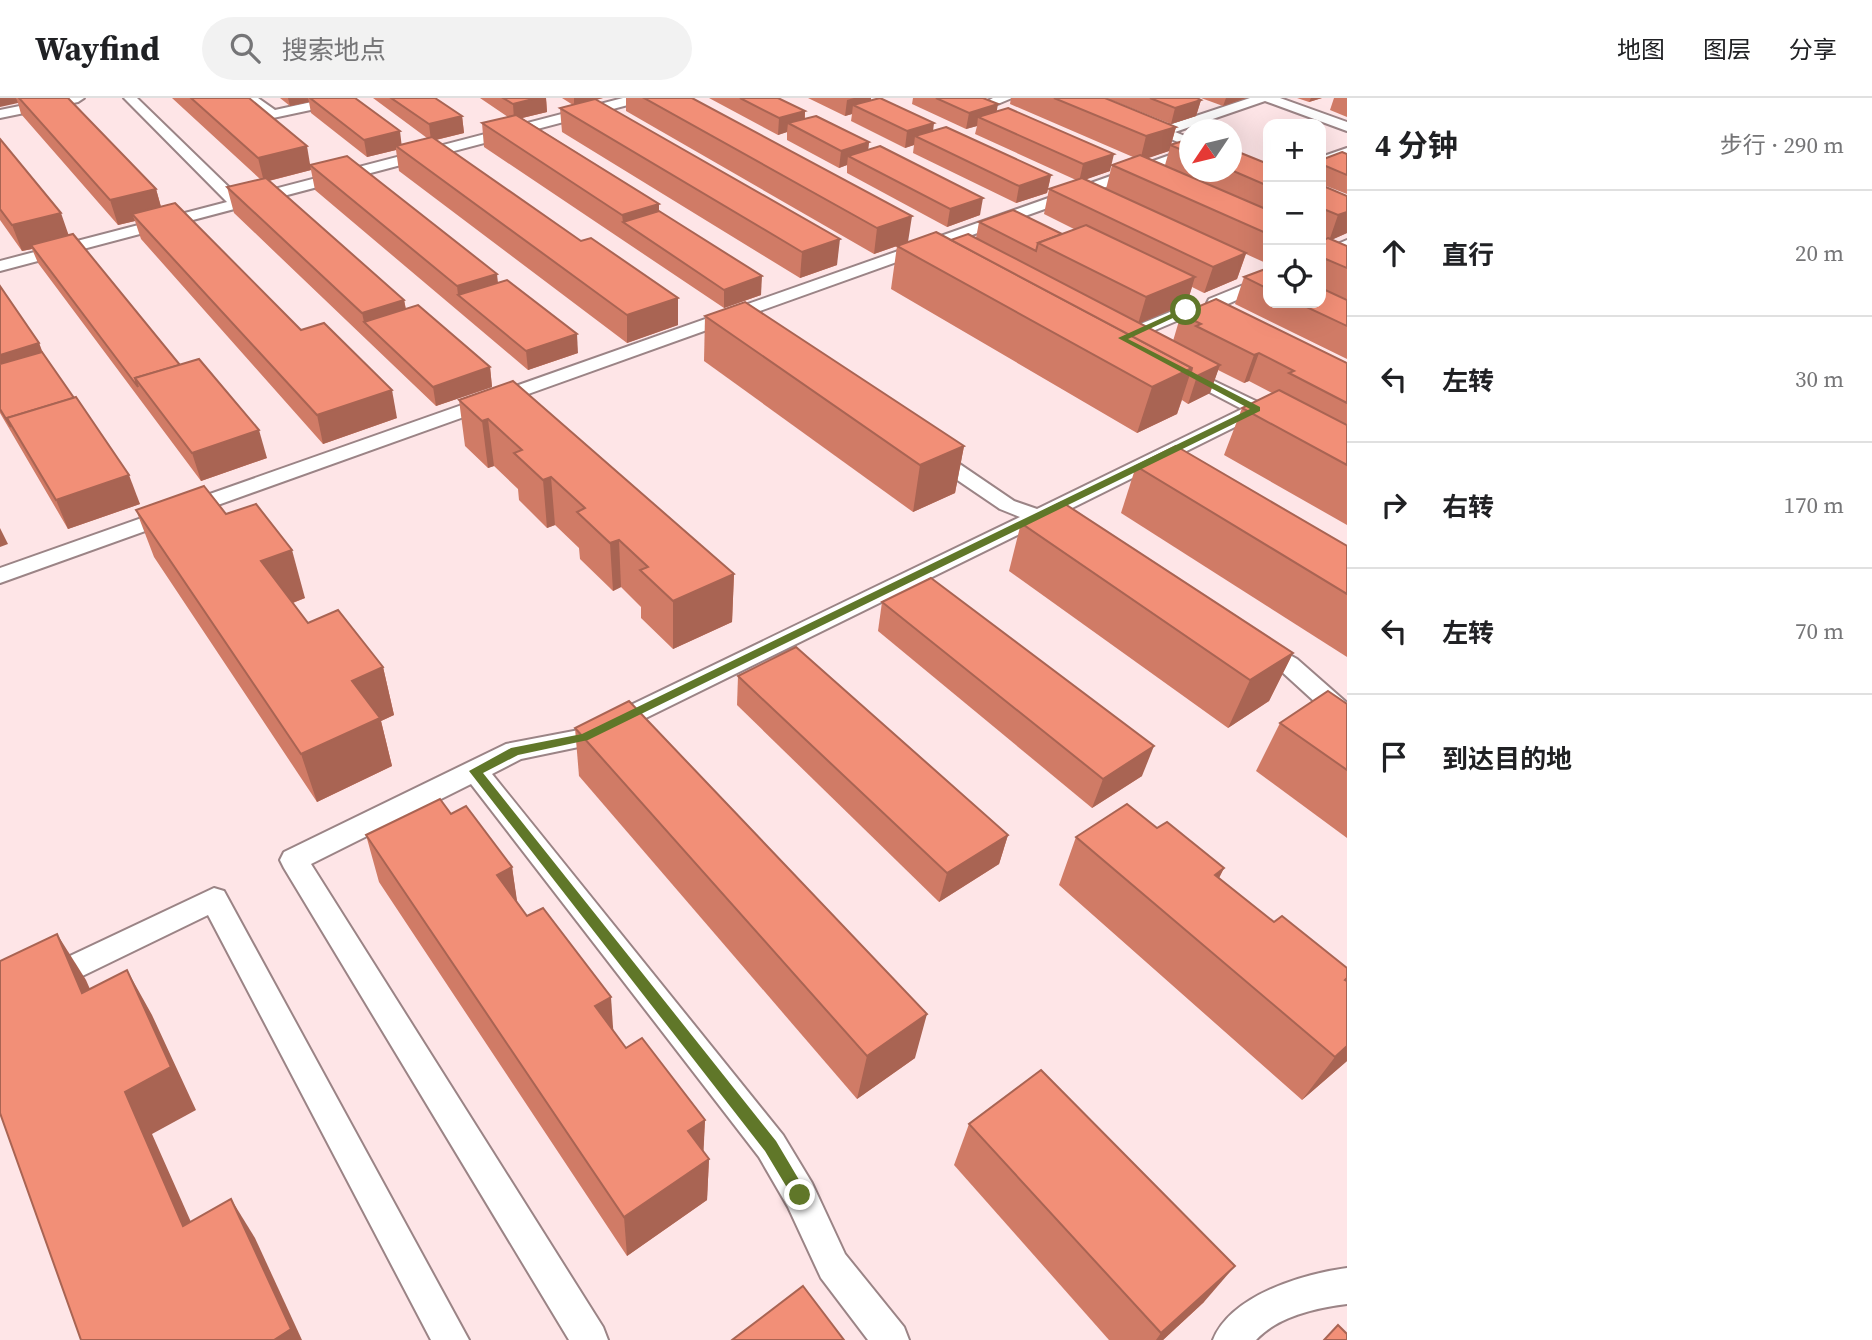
<!DOCTYPE html>
<html lang="zh">
<head>
<meta charset="utf-8">
<style>
  body { margin:0; font-family:"Source Serif 4","Noto Sans SC",serif; background:#f2f2f2; color:#202124 }
  .controls { position:absolute; right:21px; top:21px; display:grid; overflow:hidden; border-radius:14px; box-shadow:0 7px 28px #0002 }
  .controls button { width:63px; height:63px; display:grid; place-items:center; padding:0; border:0; border-bottom:2px solid #e0e0e0; background:#fff; color:#202124; font:35px sans-serif }
  .compass { position:absolute; left:1179px; top:21px; width:63px; height:63px; border-radius:50%; background:#fff; box-shadow:0 7px 28px #0002; rotate:235deg }
  .stop { position:absolute; width:21px; height:21px; margin:-16px; border:5px solid #607729; border-radius:50%; background:#fff }
  .stop.end { background:#607729; border-color:#fff; box-shadow:0 2px 7px #0008 }
  .list { margin:0; padding:0; list-style:none }
  h2 { display:flex; justify-content:space-between; align-items:center; height:91px; margin:0; padding:0 28px; font-size:30px }
  h2 small { font-size:23px; font-weight:400; color:#757577 }
  .list li { display:grid; grid-template-columns:46px 1fr auto; gap:21px; align-items:center; box-sizing:border-box; height:126px; padding:0 28px; border-top:2px solid #e0e0e0 }
  .list b { display:block; font-size:26px; white-space:nowrap }
  .list em { font-size:23px; font-style:normal; color:#757577 }
  .icon { flex:none; width:38px; height:38px; fill:none; stroke:currentColor; stroke-width:2; stroke-linecap:round; stroke-linejoin:round }
  .map { position:relative; flex:none; width:1347px; height:1242px; overflow:hidden }
  header { display:flex; align-items:center; gap:42px; box-sizing:border-box; height:98px; padding:0 35px; background:#fff; border-bottom:2px solid #e0e0e0 }
  header strong { font-size:33px }
  nav { display:flex; gap:38px; margin-inline-start:auto; font-size:24px }
  .search { width:490px; height:63px; background:#f2f2f2; display:flex; align-items:center; gap:18px; box-sizing:border-box; padding:0 24px; border-radius:38px; color:#757577; font-size:26px }
  main { display:flex }
  aside { flex:1; background:#fff }
  .map>svg:first-child { display:block }
  .lines { fill:none; stroke-linecap:round; stroke-linejoin:round }
  .lane-casing { stroke:#9b8486; stroke-width:4 }
  .lane { fill:#fff; fill-rule:evenodd }
  .wall { fill:#d07b66; fill-rule:evenodd }
  .shaded-wall { fill:#a96453 }
  .building { fill:#f28f77; stroke:#a96453; stroke-width:2 }
  .route { fill:#607729 }
</style>
</head>
<body>
<header>
<strong>Wayfind</strong>
<div class="search"><svg class="icon" aria-label="search" viewBox="0 0 24 24"><circle cx="10" cy="10" r="6"/><path d="M15 15l6 6"/></svg>搜索地点</div>
<nav><a>地图</a><a>图层</a><a>分享</a></nav>
</header>
<main>
<div class="map">
<svg width="1347" height="1242" viewBox="0 0 1347 1242">
  <rect width="100%" height="100%" fill="#fee5e7"/>
  <g class="lines">
    <defs>
      <g id="lane">
        <path d="M59,0H84L78,4L0,20V12Z"/>
        <path d="M124,0H137L240,100L623,0H644L643,3L0,173V163L227,104Z"/>
        <path d="M244,0H258L275,12L330,0H354L348,4L273,20Z"/>
        <path d="M993,0H1012L988,10L982,6Z"/>
        <path d="M1072,0H1089L1163,29L1250,0H1280L1347,24V33L1265,3L1175,34L1190,40V49Z"/>
        <path d="M1190,50V59L0,485V470Z"/>
        <path d="M1347,50V59L1321,68V59Z"/>
        <path d="M1347,142V153L1321,164V153Z"/>
        <path d="M1268,177V188L1221,209H1209L1207,205L1209,201Z"/>
        <path d="M1187,207L1195,212L1193,216L1134,241L1132,247H1120L1113,240L1116,236Z"/>
        <path d="M1183,268L1264,307L1275,316L1266,322L1257,318L1054,419L1052,425L1040,426L593,646L521,661L492,676L783,1037L812,1085L845,1156L904,1229L909,1242H868L821,1180L788,1109L759,1059L471,686L311,766L603,1229L608,1242H569L284,770L280,762L284,754L506,646L579,632L1020,419L1000,411L925,360L922,356L925,352H939L1014,403L1037,411L1242,311L1177,277L1174,273Z"/>
        <path d="M1261,541L1297,561L1347,605V628L1338,625L1281,573L1253,555L1249,549L1253,543Z"/>
        <path d="M214,790L224,793L469,1242H431L208,817L0,918V891Z"/>
        <path d="M1347,1170V1206C1316,1210 1278,1218 1256,1242H1213C1231,1197 1303,1176 1347,1170Z"/>
      </g>
    </defs>
    <use href="#lane" class="lane-casing"/>
    <use href="#lane" class="lane"/>
  </g>
  <g class="wall">
    <path d="M0,0H68L156,91L161,109L301,232L397,320L323,346L141,141L135,123L118,127L21,16L18,5Z"/>
    <path d="M172,0H249L311,67L498,184L578,255L528,272L315,92L311,72L269,83L404,202L406,211L490,269L492,289L436,308L234,115L227,89L260,81Z"/>
    <path d="M280,0H355L402,47L427,40L373,0H435L462,18L464,35L436,42L678,227L627,245L399,73L396,52L367,59L311,15L309,4L290,8Z"/>
    <path d="M480,0H546L547,14L522,20L659,106V113L761,197L724,210L484,49L482,25L508,19Z"/>
    <path d="M562,0H603L596,2L837,167L800,180L562,34L560,10L573,7Z"/>
    <path d="M626,0H692L909,144L976,140L979,124L1062,136L1074,131L1044,116L1049,91L1076,82L975,36L977,28L966,31L912,6L913,0H983L996,14L1110,73L1086,81L1106,91L1112,67L1133,59L1010,6L1011,0H1105L1176,29L1171,47L1189,41V74H1231V51L1268,66V166L1246,156L1237,181L1204,195L1192,189L1187,205L1140,225L1173,243L1181,216L1347,265V427L1224,357L1242,310L1272,295L1249,283L1244,285L1218,272L1210,295L1188,306L1182,302L1177,316L1137,335L891,191L897,148L874,156L626,13ZM1169,53L1165,67L1147,60Z"/>
    <path d="M709,0H778L805,13V21L869,44L868,52L980,117L947,129L847,75V67L839,70L787,42V34L778,37Z"/>
    <path d="M808,0H871V2L933,33L1051,77L1047,95L1016,105L913,55L914,47L905,50L851,23L852,16L845,18Z"/>
    <path d="M1106,0H1197L1201,2L1196,18L1171,26Z"/>
    <path d="M1201,0H1246L1223,8Z"/>
    <path d="M1297,0H1322L1309,4Z"/>
    <path d="M1334,0H1347V19L1330,12Z"/>
    <path d="M0,41L69,137L180,267L267,360L201,383L38,165L32,151L22,153L0,122Z"/>
    <path d="M1347,56V96L1321,86V62Z"/>
    <path d="M1321,87L1347,98V135L1331,142L1347,148V202L1321,190V144L1326,141L1321,139Z"/>
    <path d="M1268,170V205H1321L1347,202V261L1235,206L1244,179Z"/>
    <path d="M0,188L39,245L42,254L140,406L68,431L0,315Z"/>
    <path d="M705,218L964,348L955,395L913,414L704,263Z"/>
    <path d="M459,302L734,476L732,524L673,551L641,520V509L621,489L613,493L580,461L579,450L555,427L547,430L519,402L518,391L494,368L488,370L465,348Z"/>
    <path d="M1136,368L1347,448V559L1121,415Z"/>
    <path d="M136,412L226,416L305,500L293,505L308,525L383,569L394,617L381,623L392,668L317,704L154,459Z"/>
    <path d="M1021,425L1293,555L1269,603L1228,630L1009,473Z"/>
    <path d="M882,504L1142,678L1092,710L878,533Z"/>
    <path d="M738,578L1008,737L999,766L939,804L737,607Z"/>
    <path d="M1347,606V740L1256,673L1280,625Z"/>
    <path d="M575,630L915,960L857,1001L579,678Z"/>
    <path d="M451,716L512,769L517,805L626,950L705,1022L703,1054L709,1061L707,1102L627,1158L379,784L366,737Z"/>
    <path d="M1157,730L1224,770L1219,780L1274,824L1347,870V963L1302,1002L1059,787L1076,739Z"/>
    <path d="M969,1026L1204,1204L1163,1242H1109L954,1067Z"/>
  </g>
  <g class="shaded-wall">
    <path d="M0,0H16L18,5L0,9Z"/>
    <path d="M288,0H308L309,4L290,8Z"/>
    <path d="M537,0H546L547,14L514,22L513,6Z"/>
    <path d="M574,0H603L574,7Z"/>
    <path d="M854,0H871L870,11L853,7L852,16L845,18L847,2Z"/>
    <path d="M1226,0H1246L1223,8Z"/>
    <path d="M1311,0H1322L1309,4Z"/>
    <path d="M1201,2L1196,18L1171,26L1175,10Z"/>
    <path d="M998,6L995,23L978,19L977,28L966,31L969,15Z"/>
    <path d="M805,13L804,30L788,25L787,34L778,37L779,20Z"/>
    <path d="M462,18L464,35L431,43L429,26Z"/>
    <path d="M934,25L932,42L915,38L914,47L905,50L907,33Z"/>
    <path d="M1176,29L1169,53L1140,63L1146,38Z"/>
    <path d="M400,33L402,50L396,48V52L367,59L364,42Z"/>
    <path d="M869,44L867,61L848,58L847,67L839,70L841,53Z"/>
    <path d="M307,48L311,72L264,84L258,60Z"/>
    <path d="M1114,56L1110,73L1079,84L1083,66Z"/>
    <path d="M1051,77L1047,95L1016,105L1019,88Z"/>
    <path d="M156,91L163,116H132L135,123L118,127L110,102Z"/>
    <path d="M983,100L980,117L947,129L950,111Z"/>
    <path d="M659,106V131L623,124L622,117Z"/>
    <path d="M1347,114V135L1329,143L1338,117Z"/>
    <path d="M61,115L70,141L31,147L32,151L22,153L12,127Z"/>
    <path d="M912,118L908,144L874,156L877,130Z"/>
    <path d="M840,141L837,167L800,180L802,154Z"/>
    <path d="M1246,155L1237,181L1204,195L1213,169Z"/>
    <path d="M497,176L500,203L458,197L457,188Z"/>
    <path d="M762,178L761,197L724,210V192Z"/>
    <path d="M1195,179L1187,205L1138,226L1146,199Z"/>
    <path d="M678,200V227L627,245V217Z"/>
    <path d="M404,202L409,229L364,224L362,215Z"/>
    <path d="M577,236L578,255L528,272L526,253Z"/>
    <path d="M39,245L50,273L0,288V257Z"/>
    <path d="M1259,255L1249,283L1244,285L1254,257Z"/>
    <path d="M1220,267L1210,295L1188,306L1197,278Z"/>
    <path d="M490,269L492,289L436,308L433,289Z"/>
    <path d="M1192,270L1177,316L1137,335L1152,289Z"/>
    <path d="M392,292L397,320L323,346L317,317Z"/>
    <path d="M488,321L494,368L488,370L482,323Z"/>
    <path d="M259,332L267,360L201,383L192,355Z"/>
    <path d="M964,348L955,395L913,414L920,367Z"/>
    <path d="M129,377L140,406L68,431L56,402Z"/>
    <path d="M551,379L555,427L547,430L543,382Z"/>
    <path d="M0,430L8,446L0,449Z"/>
    <path d="M619,442L621,489L613,493L610,445Z"/>
    <path d="M292,452L305,500L276,511L261,463Z"/>
    <path d="M734,476L732,524L673,551V503Z"/>
    <path d="M1293,555L1269,603L1228,630L1250,582Z"/>
    <path d="M383,569L394,617L381,623L392,668L317,704L301,656L352,583Z"/>
    <path d="M1154,648L1142,678L1092,710L1103,681Z"/>
    <path d="M1008,737L999,766L939,804L947,775Z"/>
    <path d="M512,769L519,816L497,777Z"/>
    <path d="M1224,770L1200,817L1215,777Z"/>
    <path d="M57,836L86,882L111,939L82,895Z"/>
    <path d="M127,872L152,917L196,1012L152,1036L210,1167L183,1128L125,994Z"/>
    <path d="M611,899L614,943L595,908Z"/>
    <path d="M927,916L915,960L857,1001L867,958Z"/>
    <path d="M1347,948V963L1302,1002L1335,959Z"/>
    <path d="M705,1022L703,1064L688,1033Z"/>
    <path d="M709,1061L707,1102L627,1158L624,1119Z"/>
    <path d="M231,1101L255,1140L302,1242H274Z"/>
    <path d="M1235,1168L1204,1204L1163,1242H1156L1161,1235Z"/>
  </g>
  <g class="building">
    <path d="M19,0H68L156,91L110,102Z"/>
    <path d="M191,0H249L307,48L258,60Z"/>
    <path d="M310,0H355L400,33L364,42Z"/>
    <path d="M391,0H435L462,18L429,26Z"/>
    <path d="M503,0H537L513,6Z"/>
    <path d="M644,0H692L912,118L877,130Z"/>
    <path d="M740,0H778L805,13L779,20Z"/>
    <path d="M880,0L934,25L907,33L853,7Z"/>
    <path d="M936,0H983L998,6L969,15Z"/>
    <path d="M1054,0H1105L1176,29L1146,38Z"/>
    <path d="M1150,0H1197L1201,2L1175,10Z"/>
    <path d="M595,1L840,141L802,154L560,10Z"/>
    <path d="M1008,10L1114,56L1083,66L978,19Z"/>
    <path d="M516,17L659,106L622,117L482,25Z"/>
    <path d="M816,18L869,44L841,53L788,25Z"/>
    <path d="M946,29L1051,77L1019,88L915,38Z"/>
    <path d="M432,39L581,143L591,140L678,200L627,217L396,48Z"/>
    <path d="M0,41L61,115L12,127L0,111Z"/>
    <path d="M1189,41V55L1170,47Z"/>
    <path d="M880,48L983,100L950,111L848,58Z"/>
    <path d="M1231,51L1268,66V88L1231,72Z"/>
    <path d="M1342,54L1347,56V77L1321,66V62Z"/>
    <path d="M1140,57L1268,112V136L1112,67Z"/>
    <path d="M347,58L497,176L457,188L310,67Z"/>
    <path d="M266,80L404,202L362,215L227,89Z"/>
    <path d="M1082,80L1246,155L1213,169L1049,91Z"/>
    <path d="M1321,87L1347,98V114L1338,117L1321,110Z"/>
    <path d="M175,105L301,232L324,225L392,292L317,317L132,116Z"/>
    <path d="M1013,112L1062,136L1038,145L1036,153L979,124Z"/>
    <path d="M659,113L762,178L724,192L623,124Z"/>
    <path d="M1086,127L1195,179L1146,199L1038,145Z"/>
    <path d="M936,134L1192,270L1152,289L897,148Z"/>
    <path d="M73,136L180,267L135,280L138,289L31,147Z"/>
    <path d="M968,136L1220,267L1197,278L1191,274L1192,270L951,142Z"/>
    <path d="M1328,140L1347,148V170L1321,159V144Z"/>
    <path d="M1268,170V191L1244,179Z"/>
    <path d="M507,182L577,236L526,253L458,197Z"/>
    <path d="M0,188L39,245L0,257Z"/>
    <path d="M1321,190L1347,202V228L1298,205H1321Z"/>
    <path d="M1216,201L1347,265V305L1289,275L1294,273L1259,255L1254,257L1196,228L1201,226L1181,216Z"/>
    <path d="M745,204L964,348L920,367L705,218Z"/>
    <path d="M418,207L490,269L433,289L364,224Z"/>
    <path d="M42,254L74,300L7,320L11,329L0,311V266Z"/>
    <path d="M199,261L259,332L192,355L135,280Z"/>
    <path d="M513,283L734,476L673,503L640,472L648,469L619,442L610,445L577,414L585,410L551,379L543,382L514,355L522,352L488,321L482,323L459,302Z"/>
    <path d="M1279,292L1347,327V367L1242,310Z"/>
    <path d="M76,299L129,377L56,402L7,320Z"/>
    <path d="M1176,348L1347,448V496L1136,368Z"/>
    <path d="M204,388L226,416L256,406L292,452L261,463L308,525L338,512L383,569L352,583L380,620L301,656L136,412Z"/>
    <path d="M1062,404L1293,555L1250,582L1021,425Z"/>
    <path d="M931,480L1154,648L1103,681L882,504Z"/>
    <path d="M796,549L1008,737L947,775L738,578Z"/>
    <path d="M1328,593L1347,606V672L1280,625Z"/>
    <path d="M629,603L927,916L867,958L575,630Z"/>
    <path d="M440,701L451,716L466,708L512,769L497,777L527,818L543,810L611,899L595,908L626,950L642,940L705,1022L688,1033L709,1061L624,1119L366,737Z"/>
    <path d="M1127,706L1157,730L1167,724L1224,770L1215,777L1274,824L1282,818L1347,870V880L1345,882L1347,883V948L1335,959L1076,739Z"/>
    <path d="M57,836L82,895L127,872L171,969L125,994L183,1128L231,1101L291,1231L274,1242H81L0,1015V863Z"/>
    <path d="M1041,972L1235,1168L1161,1235L969,1026Z"/>
    <path d="M803,1188L844,1242H732Z"/>
    <path d="M1338,1227L1347,1236V1242H1324Z"/>
  </g>
  <path class="route" d="M1184,210L1190,212L1128,241L1260,309V313L588,642L518,657L483,675L776,1043L808,1097L806,1103L800,1105L795,1103L765,1053L469,673L511,650L582,636L1250,311L1118,240Z"/>
</svg>
<div class="controls">
<button>+</button>
<button>−</button>
<button><svg class="icon" aria-label="locate" viewBox="0 0 24 24"><circle cx="12" cy="12" r="6"/><path d="M12 2v4M12 18v4M2 12h4M18 12h4"/></svg></button>
</div>
<svg class="compass" viewBox="-18 -18 36 36"><path d="M0-13l5 13h-10z" fill="#e53935"/><path d="M0 13l5-13h-10z" fill="#757577"/></svg>
<div class="stop" style="left:1186px;top:212px"></div>
<div class="stop end" style="left:800px;top:1097px"></div>
</div>
<aside>
<h2>4 分钟<small>步行 · 290 m</small></h2>
<ul class="list">
<li><svg class="icon" aria-label="ahead" viewBox="0 0 24 24"><path d="M12 20V5M6 11l6-6 6 6"/></svg><div><b>直行</b></div><em>20 m</em></li>
<li><svg class="icon" aria-label="left" viewBox="0 0 24 24"><path d="M17 20v-9H6M10 6l-5 5 5 5"/></svg><div><b>左转</b></div><em>30 m</em></li>
<li><svg class="icon" aria-label="right" viewBox="0 0 24 24"><path d="M7 20v-9h11M14 6l5 5-5 5"/></svg><div><b>右转</b></div><em>170 m</em></li>
<li><svg class="icon" aria-label="left" viewBox="0 0 24 24"><path d="M17 20v-9H6M10 6l-5 5 5 5"/></svg><div><b>左转</b></div><em>70 m</em></li>
<li><svg class="icon" aria-label="arrive" viewBox="0 0 24 24"><path d="M6 21V4h12l-3 4 3 4H6"/></svg><div><b>到达目的地</b></div></li>
</ul>
</aside>
</main>
</body>
</html>
